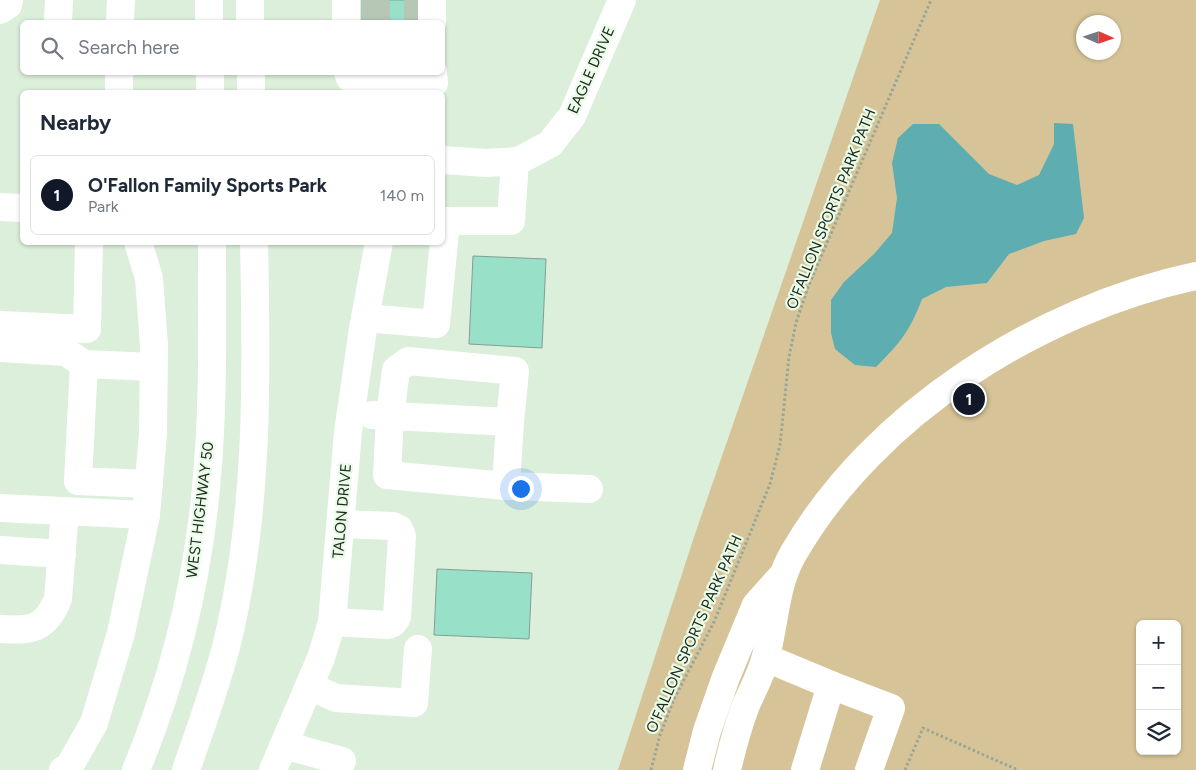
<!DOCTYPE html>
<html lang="en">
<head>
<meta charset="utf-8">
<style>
  body { margin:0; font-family:Figtree,sans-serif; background:#f2f2f3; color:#1f2937 }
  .controls { position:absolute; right:15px; bottom:15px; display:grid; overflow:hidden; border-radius:8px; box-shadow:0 1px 4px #0004 }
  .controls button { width:45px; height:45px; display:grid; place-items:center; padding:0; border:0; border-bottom:1px solid #e0e1e3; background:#fff; color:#1f2937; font:25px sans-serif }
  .compass { position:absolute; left:1076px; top:15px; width:45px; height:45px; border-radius:50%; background:#fff; box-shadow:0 1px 4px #0004; rotate:93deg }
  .you { position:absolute; left:520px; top:488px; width:18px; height:18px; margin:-12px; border:4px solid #fff; border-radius:50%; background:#1a73e8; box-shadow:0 0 0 8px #1a73e833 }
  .badge { display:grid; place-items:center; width:32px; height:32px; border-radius:50%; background:#111827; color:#fff; font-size:16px; font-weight:700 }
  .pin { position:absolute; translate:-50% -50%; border:2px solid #fff; box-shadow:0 1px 5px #0006 }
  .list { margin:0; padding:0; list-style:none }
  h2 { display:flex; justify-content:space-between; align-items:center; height:65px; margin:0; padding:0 20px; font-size:21px }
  h2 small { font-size:16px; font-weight:400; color:#747a83 }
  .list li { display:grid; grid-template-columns:32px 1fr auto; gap:15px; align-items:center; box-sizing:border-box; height:80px; margin:0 10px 10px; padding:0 10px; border:1px solid #e0e1e3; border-radius:8px }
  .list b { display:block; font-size:19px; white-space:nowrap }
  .list p { margin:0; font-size:16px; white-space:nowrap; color:#747a83 }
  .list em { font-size:16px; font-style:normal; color:#747a83 }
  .icon { flex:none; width:28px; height:28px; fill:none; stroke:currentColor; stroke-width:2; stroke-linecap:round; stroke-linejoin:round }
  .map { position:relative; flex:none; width:1196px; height:770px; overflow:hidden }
  .search { position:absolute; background:#fff; box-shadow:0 1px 4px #0004; left:20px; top:20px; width:425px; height:55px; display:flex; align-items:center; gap:12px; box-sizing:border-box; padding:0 18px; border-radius:8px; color:#747a83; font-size:19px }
  .panel { position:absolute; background:#fff; box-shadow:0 1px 4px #0004; left:20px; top:90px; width:425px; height:155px; border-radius:8px }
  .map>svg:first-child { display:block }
  .green { fill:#d6c498; fill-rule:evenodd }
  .water { fill:#5eadb1 }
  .building { fill:#99e0c8; stroke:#829f95 }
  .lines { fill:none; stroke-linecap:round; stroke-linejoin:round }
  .minor-tunnel { stroke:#b6c7b5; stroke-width:28; stroke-dasharray:28 14; stroke-linecap:butt }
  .path { stroke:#97a696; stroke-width:3; stroke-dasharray:2.5 2.5; stroke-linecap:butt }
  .minor { stroke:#fff; stroke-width:28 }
  .major { stroke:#fff; stroke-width:28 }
  .labels { text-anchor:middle; stroke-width:4.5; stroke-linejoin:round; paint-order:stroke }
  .street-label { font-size:15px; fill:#212921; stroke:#e8fce7 }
</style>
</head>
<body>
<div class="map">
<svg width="1196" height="770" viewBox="0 0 1196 770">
  <rect width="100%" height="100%" fill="#dbefda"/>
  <path class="green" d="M880,0H1196V770H618L695,534ZM1084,22H1114V52H1084ZM1140,624H1177V751H1140Z"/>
  <path class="water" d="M1054,123L1073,124L1084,218L1076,234L1044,241L1009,254L987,283L946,287L922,299C910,331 900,343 876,367L855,365L835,349L831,333V300L844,282L874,254L892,233L897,198L892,163L898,138L913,124H939L989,174L1017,185L1039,175L1054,144Z"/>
  <g class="building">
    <rect x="362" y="0" width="60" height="22"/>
    <path d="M473,256L546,259L542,348L469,344Z"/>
    <path d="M437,569L532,573L529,639L434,635Z"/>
  </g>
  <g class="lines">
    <path class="minor-tunnel" d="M362,13L422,11"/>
    <g class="path">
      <path d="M651,770L660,735L674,699L714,622L770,484L780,445L789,357L796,323L808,287L931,0"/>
      <path d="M905,770L923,728L1018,770"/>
    </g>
    <g class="minor">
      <path d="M432,0V22"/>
      <path d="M0,10L8,5L9,0"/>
      <path d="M58,22L59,0"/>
      <path d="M120,22L121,0"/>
      <path d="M346,22V0"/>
      <path d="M119,72V92"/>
      <path d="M348,72L350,78L362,84L434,83L433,72"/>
      <path d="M442,160L487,163L518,161L550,144L572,116L622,0"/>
      <path d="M0,207L22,208"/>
      <path d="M365,318L436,324L446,221H511L515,161"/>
      <path d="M0,325L87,329L89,242"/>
      <path d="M0,348L66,352L84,364"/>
      <path d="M372,415L510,422L506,486L589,489"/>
      <path d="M149,484L78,481L84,364L153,367"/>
      <path d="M506,486L387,475L390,416L396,370L408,361L515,371L510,422"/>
      <path d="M0,508L146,515"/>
      <path d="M0,550L62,554"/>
      <path d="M332,622L388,625L393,623L397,617L402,536L399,529L393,526L341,524"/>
      <path d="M0,629C31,631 45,630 58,599L65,511"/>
      <path d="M766,658L831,685L805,770"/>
      <path d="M831,685L891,708L869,770"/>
      <path d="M309,686L336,698L414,703L418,649"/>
      <path d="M284,745L342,761L338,770"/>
      <path d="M63,770L69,767L94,723L121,633L146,515L153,434L154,346L149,278L138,242"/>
      <path d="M273,770L321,658L332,622L348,432L363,329L379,242"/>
      <path d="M697,770L707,731L726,677L756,605L782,576"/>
      <path d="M727,770C732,748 738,726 746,705C753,689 762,673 766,656C775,622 775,585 793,554C874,413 1040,309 1196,276"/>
    </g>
    <g class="major">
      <path d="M209,0V22"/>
      <path d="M250,0V22"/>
      <path d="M210,72V92"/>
      <path d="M251,72V92"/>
      <path d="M136,770C173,681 197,584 206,488C214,406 212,324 212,242"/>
      <path d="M186,770C200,730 215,689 226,647C259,515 257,378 254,242"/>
    </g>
  </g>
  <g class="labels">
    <g class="street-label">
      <text transform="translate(591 70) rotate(-66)" y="5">EAGLE DRIVE</text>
      <text transform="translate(831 209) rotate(-68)" y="5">O'FALLON SPORTS PARK PATH</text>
      <text transform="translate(200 510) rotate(-83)" y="5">WEST HIGHWAY 50</text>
      <text transform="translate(342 511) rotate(-85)" y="5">TALON DRIVE</text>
      <text transform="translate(694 634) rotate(-66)" y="5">O'FALLON SPORTS PARK PATH</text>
    </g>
  </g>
</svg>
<div class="controls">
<button>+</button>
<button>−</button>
<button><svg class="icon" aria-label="layers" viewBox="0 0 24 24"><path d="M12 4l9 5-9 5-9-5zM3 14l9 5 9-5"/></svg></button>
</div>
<svg class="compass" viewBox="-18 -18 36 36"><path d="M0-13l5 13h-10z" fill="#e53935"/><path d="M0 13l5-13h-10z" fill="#747a83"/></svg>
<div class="you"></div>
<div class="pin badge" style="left:969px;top:399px">1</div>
<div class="search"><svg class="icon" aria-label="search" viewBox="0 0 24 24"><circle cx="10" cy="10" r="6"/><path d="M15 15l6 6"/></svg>Search here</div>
<section class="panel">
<h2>Nearby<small></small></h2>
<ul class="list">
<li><span class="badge">1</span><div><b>O'Fallon Family Sports Park</b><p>Park</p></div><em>140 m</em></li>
</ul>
</section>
</div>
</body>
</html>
